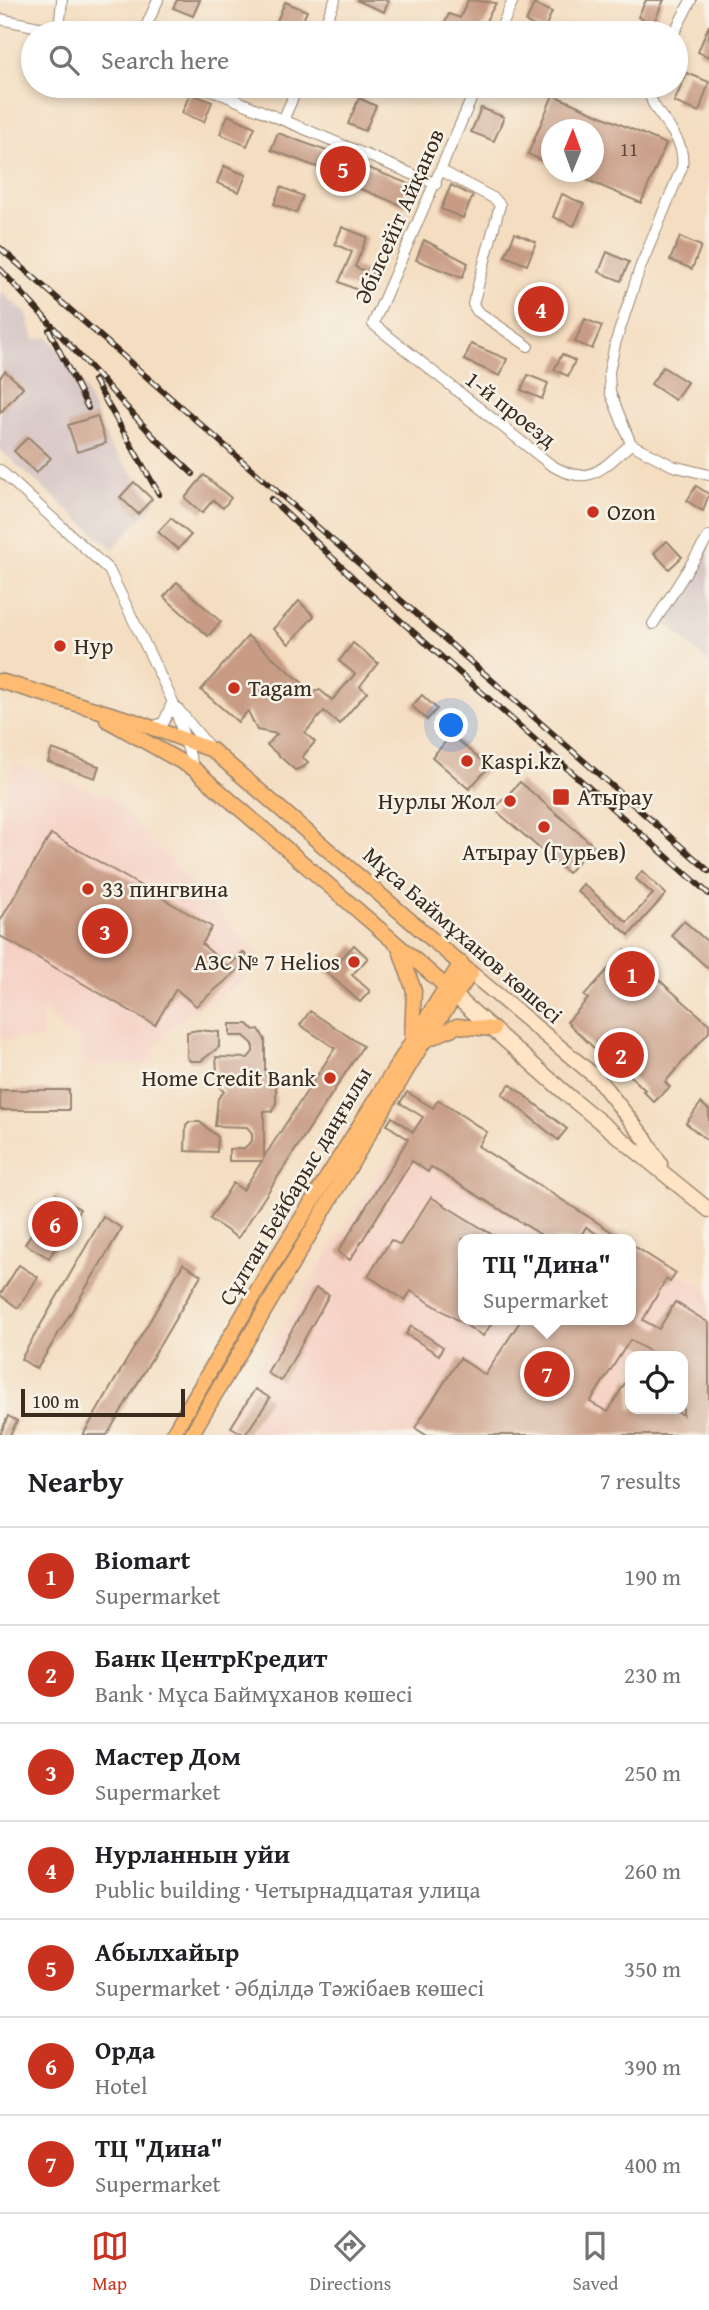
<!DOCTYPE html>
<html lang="en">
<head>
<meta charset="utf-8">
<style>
  body { margin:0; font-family:"Gentium Book Plus",serif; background:#f6f6f6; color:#202124 }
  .controls { position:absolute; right:21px; bottom:21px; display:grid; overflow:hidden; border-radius:14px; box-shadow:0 4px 10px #0003 }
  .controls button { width:63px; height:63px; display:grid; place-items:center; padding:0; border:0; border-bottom:2px solid #e0e0e0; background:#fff; color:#202124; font:35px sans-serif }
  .compass { position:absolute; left:541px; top:119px; width:63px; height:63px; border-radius:50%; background:#fff; box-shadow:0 4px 10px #0003; rotate:1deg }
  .scale { position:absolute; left:21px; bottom:18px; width:164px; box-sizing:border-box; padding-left:7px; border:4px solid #3b2a1e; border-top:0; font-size:19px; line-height:24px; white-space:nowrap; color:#3b2a1e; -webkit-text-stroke:5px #f7f3e8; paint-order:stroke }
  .you { position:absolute; left:452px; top:726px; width:24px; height:24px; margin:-18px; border:5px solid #fff; border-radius:50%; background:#1a73e8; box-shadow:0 0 0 10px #1a73e833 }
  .badge { display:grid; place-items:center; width:46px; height:46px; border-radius:50%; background:#c8321e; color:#fff; font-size:23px; font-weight:700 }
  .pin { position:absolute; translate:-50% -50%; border:4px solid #fff; box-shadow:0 2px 7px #0006 }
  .popup { position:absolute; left:458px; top:1234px; width:178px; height:91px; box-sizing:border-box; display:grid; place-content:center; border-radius:14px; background:#fff; filter:drop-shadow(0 2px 5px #0005); font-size:23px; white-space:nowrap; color:#757577 }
  .popup b { font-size:26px; color:#202124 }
  .popup::after { content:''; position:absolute; left:50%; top:100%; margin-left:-14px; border:14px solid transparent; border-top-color:#fff }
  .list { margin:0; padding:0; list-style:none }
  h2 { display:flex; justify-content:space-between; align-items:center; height:91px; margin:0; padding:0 28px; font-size:30px }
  h2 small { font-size:23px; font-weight:400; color:#757577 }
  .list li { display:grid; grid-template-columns:46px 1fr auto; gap:21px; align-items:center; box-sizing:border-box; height:98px; padding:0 28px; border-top:2px solid #e0e0e0 }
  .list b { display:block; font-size:26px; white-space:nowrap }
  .list p { margin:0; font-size:23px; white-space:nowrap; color:#757577 }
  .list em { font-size:23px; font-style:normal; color:#757577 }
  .icon { flex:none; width:38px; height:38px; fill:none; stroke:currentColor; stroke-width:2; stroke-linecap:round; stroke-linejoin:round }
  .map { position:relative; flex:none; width:709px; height:1435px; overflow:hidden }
  .search { position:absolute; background:#fff; box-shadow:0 4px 10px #0003; left:21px; right:21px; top:21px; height:77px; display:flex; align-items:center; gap:18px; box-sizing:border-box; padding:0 24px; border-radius:38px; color:#757577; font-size:26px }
  .sheet { height:777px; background:#fff }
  nav { display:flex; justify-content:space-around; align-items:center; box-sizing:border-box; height:98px; border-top:2px solid #e0e0e0; background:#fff; font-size:19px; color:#757577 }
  nav a { display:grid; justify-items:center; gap:4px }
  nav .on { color:#c8321e }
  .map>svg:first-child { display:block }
  .built { fill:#f6d1c5; fill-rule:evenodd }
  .industrial { fill:#d1bfbf }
  .building { fill:#c89b84; fill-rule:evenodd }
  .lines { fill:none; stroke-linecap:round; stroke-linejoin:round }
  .street-casing { stroke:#98846f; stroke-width:12 }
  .secondary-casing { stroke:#98846f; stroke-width:17 }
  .primary-casing { stroke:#98846f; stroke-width:17 }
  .street { stroke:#fff; stroke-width:10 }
  .secondary { stroke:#ffe4c6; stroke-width:14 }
  .primary { stroke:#ffbb71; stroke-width:14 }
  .rail-casing { stroke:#3b2a1e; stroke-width:6 }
  .rail { stroke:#f7f3e8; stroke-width:3.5; stroke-dasharray:10; stroke-linecap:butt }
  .poi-dot { fill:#c8321e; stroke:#f7f3e8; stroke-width:2.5 }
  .labels { text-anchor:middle; stroke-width:5; stroke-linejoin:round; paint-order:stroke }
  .number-label { font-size:19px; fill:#5e4638 }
  .street-label { font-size:23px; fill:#3b2a1e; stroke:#f7f3e8 }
  .poi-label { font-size:23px; fill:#3b2a1e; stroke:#f7f3e8; text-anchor:start }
</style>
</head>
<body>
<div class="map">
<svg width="709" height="1435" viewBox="0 0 709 1435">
  <rect width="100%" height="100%" fill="#f7f3e8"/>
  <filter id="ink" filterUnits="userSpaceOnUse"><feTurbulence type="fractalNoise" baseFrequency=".0143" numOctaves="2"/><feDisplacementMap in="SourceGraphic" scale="14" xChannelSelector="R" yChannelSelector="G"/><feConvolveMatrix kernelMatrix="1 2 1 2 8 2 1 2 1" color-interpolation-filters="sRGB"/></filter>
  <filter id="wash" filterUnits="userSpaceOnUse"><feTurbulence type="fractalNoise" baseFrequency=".00686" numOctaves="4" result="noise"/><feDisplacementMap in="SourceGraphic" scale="28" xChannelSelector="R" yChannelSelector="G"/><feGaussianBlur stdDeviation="1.57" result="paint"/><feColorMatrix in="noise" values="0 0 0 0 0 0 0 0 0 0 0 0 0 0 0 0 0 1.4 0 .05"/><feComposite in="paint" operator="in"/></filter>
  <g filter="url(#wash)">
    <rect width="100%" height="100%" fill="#f4ddc0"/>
    <g class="built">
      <path d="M13,763L110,796L260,956L244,979L172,1026L154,1049V1064L83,1065L79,1036L67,1035L42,1007V1039H0V831Z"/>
      <path d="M424,1111L626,1239H463V1320H631V1242L709,1292V1435H215L387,1160L390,1161ZM630,1356H683V1409H630Z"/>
    </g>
    <g class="industrial">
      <path d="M0,291L27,314L34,340L48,337L76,370L110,446L156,502L113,549L0,450Z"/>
      <path d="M709,544V663L662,619Z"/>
    </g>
    <g id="blocks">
      <g class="building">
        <path d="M177,0H200L193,16L173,8Z"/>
        <path d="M356,0H389L384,12Z"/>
        <path d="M468,0L496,3L479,33H440L449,14L460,18Z"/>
        <path d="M646,0H664L653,24L638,17Z"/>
        <path d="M285,2L307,11L299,30L277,21Z"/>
        <path d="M534,4L552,12L544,30L526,22Z"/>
        <path d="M343,22L368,33H338Z"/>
        <path d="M709,25V57L698,52Z"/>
        <path d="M687,73L709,82L699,112L674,102Z"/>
        <path d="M190,93L212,102L204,122L182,113Z"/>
        <path d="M553,95L666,144L641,203L568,172H593V130H551V165L528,154Z"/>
        <path d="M359,98L376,106L365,131L348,124Z"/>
        <path d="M481,108L504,117L494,141L471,132Z"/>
        <path d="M228,115L255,127L247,146L220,134Z"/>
        <path d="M278,133L340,156L341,152L353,157L351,161L414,186L405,207L346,183L347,180L333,173L271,150Z"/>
        <path d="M224,166L246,175L239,192L217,183Z"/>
        <path d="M451,185L473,196L463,218L441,209Z"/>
        <path d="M281,187L303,196L296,213L274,204Z"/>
        <path d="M562,194L584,204L574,226L553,217Z"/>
        <path d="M342,227L367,237L355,267L372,274L364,293L339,282L352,252L335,244Z"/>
        <path d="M515,233L536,242L527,265L505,256Z"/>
        <path d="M680,237L701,246L692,269L670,260Z"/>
        <path d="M424,240L468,263L462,278L416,260Z"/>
        <path d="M607,252L629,262L621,281L599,272Z"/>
        <path d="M529,295L559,307L549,329L520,316Z"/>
        <path d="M585,319L602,326L592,349L575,342Z"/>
        <path d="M471,344L507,359L500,376L464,360Z"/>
        <path d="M562,354L575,361L568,376L554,370Z"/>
        <path d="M663,367L687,382L675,400L651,384Z"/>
        <path d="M5,371L23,387L0,413V377Z"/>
        <path d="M528,375L548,383L542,399L521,390Z"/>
        <path d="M97,416L106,443L77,452L68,425Z"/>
        <path d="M28,437L51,458L36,473L14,451Z"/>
        <path d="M204,475L231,498L223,508L213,500L202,513L185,498Z"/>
        <path d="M134,482L152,499L138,514L120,497Z"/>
        <path d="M696,486L709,494L703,511L687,501Z"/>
        <path d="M171,518L191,535L178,549L158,532Z"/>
        <path d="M667,541L682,557L669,569L654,553Z"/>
        <path d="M177,582L221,622L208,636L164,597Z"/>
        <path d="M299,601L314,616L289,644L273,629Z"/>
        <path d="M248,636L313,692L320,690L332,700L355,674L339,661L353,643L378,663L360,686L367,692L339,724L324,711L305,733L315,742L302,757L308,762L304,767L295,770L267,745L277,734L257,730L248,711L238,722L201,690Z"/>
        <path d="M422,695L437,709L427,720L412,706Z"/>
        <path d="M452,735L489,767L469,789L432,757Z"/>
        <path d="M52,749L99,766L95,778L48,762Z"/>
        <path d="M520,782L593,845L568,873L494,809Z"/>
        <path d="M51,834L212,927L202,944L228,967L243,952L250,960L196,1006L176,989L155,1025L0,936V921Z"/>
        <path d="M642,871L666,894L629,935L577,891L583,884L627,922L653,894L636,879Z"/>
        <path d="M684,921L709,943V969L671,935Z"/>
        <path d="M354,945L368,958L352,975L370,991L360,1002L323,969L332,960L336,964Z"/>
        <path d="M625,950L709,1024V1032L665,1082L670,1087L654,1102L643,1091L645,1090L600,1046L596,1050L567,1022L588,999L584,996Z"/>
        <path d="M310,1011L363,1046L238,1238L210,1219L233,1183L243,1190L262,1161H229V1149H243L252,1141V1133L247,1127L215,1126L218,1098L224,1092L218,1085L216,1057L248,1058L253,1052V1044L244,1036H230V1024H248L254,1030L259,1029L265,1040V1075H273L276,1083V1103L272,1112L264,1111V1157L335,1048L300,1025Z"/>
        <path d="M198,1030L219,1032V1047L201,1061H190L187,1057V1032Z"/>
        <path d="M510,1084L567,1129L558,1140L502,1094Z"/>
        <rect x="0" y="1090" width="69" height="20"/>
        <path d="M407,1092L433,1108L438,1100L487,1132L478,1146L623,1239H605L586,1227L579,1239H548L431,1167L428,1172L412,1161L350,1260L338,1252L408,1139L387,1125L392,1117L413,1132L423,1117L400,1103Z"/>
        <path d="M701,1103L709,1110V1142L686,1123Z"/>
        <path d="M189,1122H200L218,1137L217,1152L185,1151L186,1125Z"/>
        <path d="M56,1194L80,1209L49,1258L25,1244Z"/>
        <path d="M431,1197L499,1239H463V1320H494L483,1336L411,1291L405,1300L368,1276L391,1240L400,1245Z"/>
        <path d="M103,1217L122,1228L37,1369L21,1359Z"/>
        <path d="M631,1244L676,1273L670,1282L666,1279L643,1320L659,1329L675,1302L709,1323V1435H426L415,1428L460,1358L485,1375L521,1320H631ZM630,1340L658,1356H683V1415L672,1409H630V1374L608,1412L590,1402Z"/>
        <path d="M183,1264L201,1275L107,1435H83Z"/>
        <path d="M19,1265L38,1277L18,1308L0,1295Z"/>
        <path d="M316,1288L329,1295L281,1381L267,1373Z"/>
        <path d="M411,1326L443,1347L439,1355L406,1334Z"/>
        <path d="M255,1389L270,1398L245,1435L231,1427Z"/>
        <path d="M8,1416L17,1421L10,1435H0Z"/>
      </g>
    </g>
  </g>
  <g filter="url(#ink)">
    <use href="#blocks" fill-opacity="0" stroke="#98846f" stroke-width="2"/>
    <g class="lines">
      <defs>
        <g id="street">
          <path d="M0,19L68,33"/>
          <path d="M59,29L62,0"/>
          <path d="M143,33L158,0"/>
          <path d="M321,33L335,0"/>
          <path d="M499,33L513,0"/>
          <path d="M674,33L691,0"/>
          <path d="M202,86L436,184"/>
          <path d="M477,86L373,324L551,465C590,488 601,469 631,444"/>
          <path d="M649,86C647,114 687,131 682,167L640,268L615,344L609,372L610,392L631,444L673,466L709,475"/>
          <path d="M284,118L298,86"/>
          <path d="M442,171L495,199L500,205L473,304L477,311L528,346"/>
          <path d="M0,470L109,570L173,702L194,769"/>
          <path d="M653,624L709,536"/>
          <path d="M177,708L210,748"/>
          <path d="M151,728L164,722L172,703"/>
        </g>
        <g id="secondary">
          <path d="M471,973L598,1079L646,1140L660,1164"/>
          <path d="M454,995L572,1099L709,1210"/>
        </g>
        <g id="primary">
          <path d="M0,681L134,721L212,750L471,973L424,1041L191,1435"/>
          <path d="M107,720L194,769L450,990"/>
          <path d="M400,950L414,991L412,1035"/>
          <path d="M426,1040L457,1026L493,1029"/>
          <path d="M172,1435L273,1264L461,963"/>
        </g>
      </defs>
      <use href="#street" class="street-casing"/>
      <use href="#secondary" class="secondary-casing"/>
      <use href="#primary" class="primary-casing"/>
      <use href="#street" class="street"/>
      <use href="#secondary" class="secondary"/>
      <use href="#primary" class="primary"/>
      <defs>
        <g id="rail">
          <path d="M0,248L709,871"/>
          <path d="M0,269L153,436L193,474"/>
          <path d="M49,330L88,408"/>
          <path d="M94,380L159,494"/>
          <path d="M271,499L365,589L709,894"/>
        </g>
      </defs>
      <use href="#rail" class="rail-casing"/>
      <use href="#rail" class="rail"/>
    </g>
  </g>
  <g class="poi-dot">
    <circle cx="593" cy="512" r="7"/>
    <circle cx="60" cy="646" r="7"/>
    <circle cx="234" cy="688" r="7"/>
    <circle cx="467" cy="761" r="7"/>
    <rect x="552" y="788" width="18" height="18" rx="3.5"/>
    <circle cx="510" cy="801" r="7"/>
    <circle cx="544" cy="827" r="7"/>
    <circle cx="88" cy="889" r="7"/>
    <circle cx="354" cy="962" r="7"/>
    <circle cx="330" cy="1078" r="7"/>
  </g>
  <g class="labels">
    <g class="number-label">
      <text x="629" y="156">11</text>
    </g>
    <g class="street-label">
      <text transform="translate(399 216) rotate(-66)" y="8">Әбілсейіт Айқанов</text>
      <text transform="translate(511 409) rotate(38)" y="8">1-й проезд</text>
      <text transform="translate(463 935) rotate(41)" y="8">Мұса Баймұханов көшесі</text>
      <text transform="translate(295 1186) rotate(-59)" y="8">Сұлтан Бейбарыс даңғылы</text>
    </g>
    <g class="poi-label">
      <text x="607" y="520">Ozon</text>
      <text x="74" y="654">Нур</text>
      <text x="248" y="696">Tagam</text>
      <text x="481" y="769">Kaspi.kz</text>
      <text x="577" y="805">Атырау</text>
      <text x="496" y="809" text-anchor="end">Нурлы Жол</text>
      <text x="544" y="860" text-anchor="middle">Атырау (Гурьев)</text>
      <text x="102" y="897">33 пингвина</text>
      <text x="340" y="970" text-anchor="end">АЗС № 7 Helios</text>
      <text x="316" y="1086" text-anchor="end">Home Credit Bank</text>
    </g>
  </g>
</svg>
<div class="controls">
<button><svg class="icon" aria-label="locate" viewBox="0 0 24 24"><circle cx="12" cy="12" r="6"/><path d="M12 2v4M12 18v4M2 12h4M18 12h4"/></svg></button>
</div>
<svg class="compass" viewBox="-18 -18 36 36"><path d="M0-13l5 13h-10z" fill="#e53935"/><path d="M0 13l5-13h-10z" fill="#757577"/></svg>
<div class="scale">100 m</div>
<div class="you"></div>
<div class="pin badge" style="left:632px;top:974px">1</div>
<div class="pin badge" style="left:621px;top:1055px">2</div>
<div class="pin badge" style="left:105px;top:931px">3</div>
<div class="pin badge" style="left:541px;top:309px">4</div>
<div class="pin badge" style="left:343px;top:169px">5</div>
<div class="pin badge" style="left:55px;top:1224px">6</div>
<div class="pin badge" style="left:547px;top:1374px">7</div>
<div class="popup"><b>ТЦ &quot;Дина&quot;</b>Supermarket</div>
<div class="search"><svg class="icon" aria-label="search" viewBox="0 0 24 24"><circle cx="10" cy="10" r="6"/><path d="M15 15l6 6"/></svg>Search here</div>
</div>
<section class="sheet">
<h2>Nearby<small>7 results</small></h2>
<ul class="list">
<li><span class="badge">1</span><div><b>Biomart</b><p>Supermarket</p></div><em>190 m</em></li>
<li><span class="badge">2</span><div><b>Банк ЦентрКредит</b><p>Bank · Мұса Баймұханов көшесі</p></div><em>230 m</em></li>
<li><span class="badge">3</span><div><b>Мастер Дом</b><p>Supermarket</p></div><em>250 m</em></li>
<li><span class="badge">4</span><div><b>Нурланнын уйи</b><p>Public building · Четырнадцатая улица</p></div><em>260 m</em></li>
<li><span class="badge">5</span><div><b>Абылхайыр</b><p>Supermarket · Әбділдә Тәжібаев көшесі</p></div><em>350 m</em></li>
<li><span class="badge">6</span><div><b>Орда</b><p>Hotel</p></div><em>390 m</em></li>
<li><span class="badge">7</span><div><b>ТЦ &quot;Дина&quot;</b><p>Supermarket</p></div><em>400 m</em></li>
</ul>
</section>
<nav>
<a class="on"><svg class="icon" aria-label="map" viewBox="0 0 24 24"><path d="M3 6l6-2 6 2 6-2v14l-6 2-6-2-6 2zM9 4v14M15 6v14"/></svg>Map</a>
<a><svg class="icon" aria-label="directions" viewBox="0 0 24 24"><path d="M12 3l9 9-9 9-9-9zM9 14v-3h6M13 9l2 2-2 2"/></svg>Directions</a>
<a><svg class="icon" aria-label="saved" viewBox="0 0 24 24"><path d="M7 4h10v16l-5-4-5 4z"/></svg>Saved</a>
</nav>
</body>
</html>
